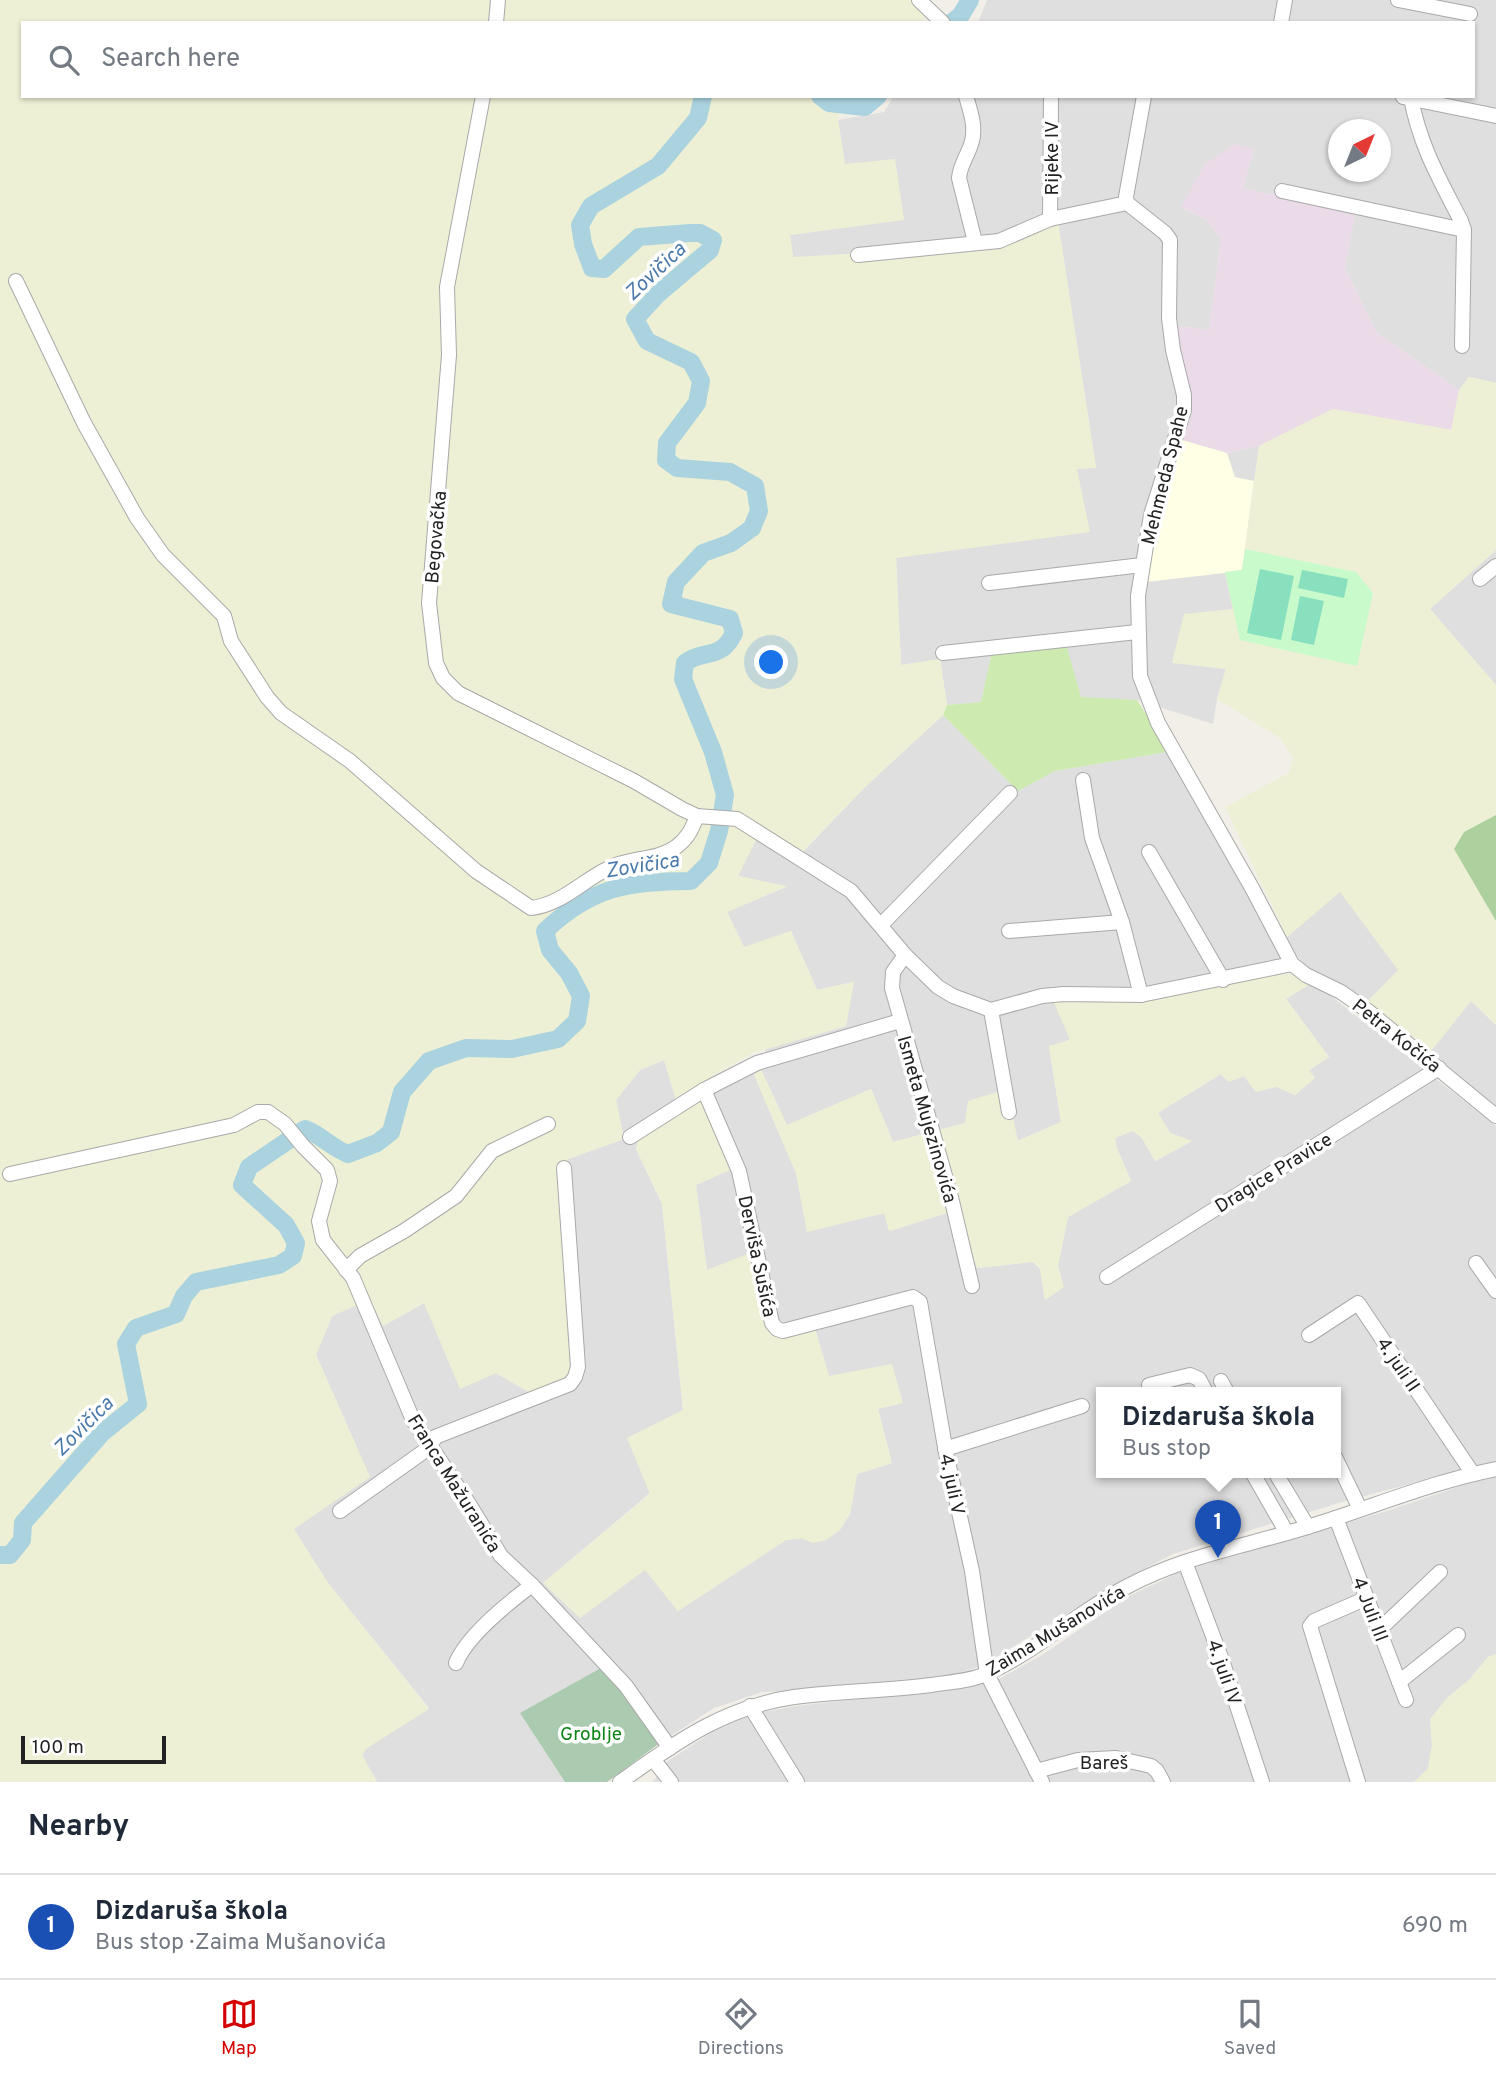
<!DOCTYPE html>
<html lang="en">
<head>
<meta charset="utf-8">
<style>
  body { margin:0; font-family:Overpass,sans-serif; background:#f2f2f3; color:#1f2937 }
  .compass { position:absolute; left:1328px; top:119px; width:63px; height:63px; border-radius:50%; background:#fff; box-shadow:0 2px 5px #0004; rotate:43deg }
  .scale { position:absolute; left:21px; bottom:18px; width:145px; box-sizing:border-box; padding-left:7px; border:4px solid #222; border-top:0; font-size:19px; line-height:24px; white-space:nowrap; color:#222; -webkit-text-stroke:5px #fff; paint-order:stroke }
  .you { position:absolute; left:772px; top:663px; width:24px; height:24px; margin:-18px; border:5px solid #fff; border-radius:50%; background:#1a73e8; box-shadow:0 0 0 10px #1a73e833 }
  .badge { display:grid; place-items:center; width:46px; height:46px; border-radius:50%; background:#d40000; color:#fff; font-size:23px; font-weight:700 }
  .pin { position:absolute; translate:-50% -58px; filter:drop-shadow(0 2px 4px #0008) }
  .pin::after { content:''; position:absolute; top:37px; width:24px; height:21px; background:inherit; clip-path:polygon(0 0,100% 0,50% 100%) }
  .popup { position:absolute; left:1096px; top:1387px; width:245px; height:91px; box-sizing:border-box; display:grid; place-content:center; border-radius:0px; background:#fff; filter:drop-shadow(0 2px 5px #0005); font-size:23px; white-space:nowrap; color:#747a83 }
  .popup b { font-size:26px; color:#1f2937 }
  .popup::after { content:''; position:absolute; left:50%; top:100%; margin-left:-14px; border:14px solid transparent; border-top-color:#fff }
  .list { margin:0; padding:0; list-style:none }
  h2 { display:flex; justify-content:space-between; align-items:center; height:91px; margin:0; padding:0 28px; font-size:30px }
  h2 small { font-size:23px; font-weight:400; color:#747a83 }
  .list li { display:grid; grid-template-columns:46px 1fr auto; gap:21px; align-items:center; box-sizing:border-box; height:105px; padding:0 28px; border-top:2px solid #e0e1e3 }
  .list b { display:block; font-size:26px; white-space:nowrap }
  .list p { margin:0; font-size:23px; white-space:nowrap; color:#747a83 }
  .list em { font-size:23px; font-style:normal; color:#747a83 }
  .icon { flex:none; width:38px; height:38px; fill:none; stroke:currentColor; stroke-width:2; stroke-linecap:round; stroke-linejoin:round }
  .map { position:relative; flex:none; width:1496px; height:1782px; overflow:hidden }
  .search { position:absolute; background:#fff; box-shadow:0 2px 5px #0004; left:21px; right:21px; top:21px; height:77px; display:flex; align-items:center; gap:18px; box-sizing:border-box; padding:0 24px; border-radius:0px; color:#747a83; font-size:26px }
  .sheet { height:196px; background:#fff }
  nav { display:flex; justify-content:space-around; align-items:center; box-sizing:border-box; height:98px; border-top:2px solid #e0e1e3; background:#fff; font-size:19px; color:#747a83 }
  nav a { display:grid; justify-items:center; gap:4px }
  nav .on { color:#d40000 }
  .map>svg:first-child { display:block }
  .residential { fill:#e0dfdf; fill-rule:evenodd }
  .industrial { fill:#ebdbe8 }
  .education { fill:#ffffe5 }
  .farmland { fill:#eef0d5 }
  .grass { fill:#cdebb0 }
  .forest { fill:#add19e }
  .cemetery { fill:#aacbaf }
  .park { fill:#c8facc }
  .pitch { fill:#88e0be }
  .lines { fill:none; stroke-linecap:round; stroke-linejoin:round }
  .river { stroke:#aad3df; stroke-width:18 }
  .minor-casing { stroke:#a9a9a9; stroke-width:16 }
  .minor { stroke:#fff; stroke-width:14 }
  .labels { text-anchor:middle; stroke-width:7; stroke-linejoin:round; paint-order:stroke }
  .street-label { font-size:19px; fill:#222; stroke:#fff }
  .park-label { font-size:19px; fill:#0c8416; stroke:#fff }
  .water-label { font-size:21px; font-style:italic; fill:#4a7aab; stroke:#fff }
</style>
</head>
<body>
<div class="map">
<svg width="1496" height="1782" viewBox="0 0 1496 1782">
  <rect width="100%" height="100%" fill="#f2efe9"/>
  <g class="residential">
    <path d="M987,0H1496V383L1469,377L1459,390L1376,332L1345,268L1355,214L1243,188L1254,150L1182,208L1207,220L1221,239L1209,330L1178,326L1227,453L1259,446L1242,571L1225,573L1233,609L1172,662L1226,669L1217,699L1213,724L1137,700L1081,698L992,652L981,702L947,705L940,659L901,665L896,558L1077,468L1096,467L1058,222L993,237L848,254L793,258L790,235L904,219L845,165L838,120L884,112L894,96H1473V23H978ZM1338,130H1380V172H1338Z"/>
    <path d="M1496,550V685L1430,609Z"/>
    <path d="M943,715L1018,791L1054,771L1167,752L1229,853L1283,961L1049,1047L1061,1122L1017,1141L1007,1089L965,1123L893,1142L871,1089L787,1125L761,1070L766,1048L846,1026L853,982L817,990L791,931L744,948L727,912L786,887L738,876L760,831L799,856L865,787Z"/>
    <path d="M1340,891L1399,970L1368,1001L1306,967L1294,952L1287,937Z"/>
    <path d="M1313,982L1496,1126V1461L1342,1502L1173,1554L1113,1585L982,1666L952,1675L832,1689L762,1692L714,1708L660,1743L520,1713L565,1782H377L362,1755L367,1748L429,1708L328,1583L293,1528L370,1477L316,1355L332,1316L370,1299L383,1326L424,1303L496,1373L529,1392L582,1355L568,1159L624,1139L616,1100L640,1070L664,1060L679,1109L636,1149L662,1204L683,1410L650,1493L543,1583L645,1569L678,1611L786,1540L802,1538L813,1543L850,1514L857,1474L892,1463L878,1409L829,1377L815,1329L781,1325L777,1319L753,1252L707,1271L696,1185L734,1168L712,1098L714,1091L752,1070L796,1173L807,1231L885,1213L890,1231L960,1209L977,1268L1033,1262L1040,1269L1045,1300L1063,1287L1058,1266L1068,1217L1131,1181L1116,1146L1115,1138L1132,1130L1142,1138L1155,1161L1192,1141L1170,1133L1158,1113L1221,1074L1244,1076L1256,1092L1276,1086L1295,1095L1315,1078L1308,1071L1329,1057L1286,999ZM1101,1392H1335V1472H1101Z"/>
    <path d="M1471,1001L1496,1025V1109L1431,1051Z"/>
    <path d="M1496,1477V1654L1488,1657L1469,1680L1448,1697L1431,1719L1432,1745L1428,1769L1414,1782H652L656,1778L658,1769L668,1761L723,1725L752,1714L796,1706L956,1688L999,1679L1042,1655L1129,1596L1182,1571L1387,1511L1466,1484Z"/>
  </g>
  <path class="industrial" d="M1235,144L1254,149L1243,188L1355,214L1345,268L1376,332L1459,390L1452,430L1333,409L1259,446L1227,453L1182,440L1190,408L1178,345V326L1209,330L1221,239L1207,220L1181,207L1205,164Z"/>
  <path class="education" d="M1182,440L1227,453L1235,477L1254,481L1242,571L1146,582L1162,486Z"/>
  <g class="farmland">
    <path d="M0,0H924L931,9L920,23H23V96H844L838,120L845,164L895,159L904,220L790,235L793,257L848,254L993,237L1058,222L1096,468L1077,469L1090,532L896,558L901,665L940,659L947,705L943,715L865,787L798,856L760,832L738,876L787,886L727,912L744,947L791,931L817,990L854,982L846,1026L753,1053L709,1078L676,1100L664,1060L640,1070L616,1100L624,1139L568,1159L582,1355L568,1378L529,1392L496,1373L460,1389L424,1303L383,1326L370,1299L332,1316L316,1355L370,1477L294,1529L328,1583L429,1709L367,1748L362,1755L377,1782H0Z"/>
    <path d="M1469,377L1496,383V550L1430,609L1496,685V815L1464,832L1455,849L1496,921V1025L1471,1001L1431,1051L1368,1001L1398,970L1340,892L1287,937L1225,807L1289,773L1293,758L1280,738L1217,699L1226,669L1172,663L1184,614L1233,609L1225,572L1242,570L1259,446L1333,409L1451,430L1459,390Z"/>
    <path d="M1291,974L1313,982L1286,999L1329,1057L1309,1070L1315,1078L1295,1095L1276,1087L1256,1092L1244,1076L1229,1082L1220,1074L1158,1113L1170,1133L1192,1141L1155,1161L1142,1138L1133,1131L1115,1138L1116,1146L1131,1181L1068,1217L1058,1266L1064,1287L1045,1300L1040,1269L1033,1262L977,1268L959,1209L889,1231L884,1213L807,1232L796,1173L752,1070H761L787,1125L871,1089L893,1142L965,1123L968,1101L1007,1089L1018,1141L1061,1122L1049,1046L1070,1040L1053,1000Z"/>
    <path d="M702,1095L734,1168L696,1185L707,1270L753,1252L769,1329L780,1338L815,1329L829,1376L892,1364L903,1403L878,1409L892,1463L857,1474L850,1514L840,1530L826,1540L813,1543L802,1538L786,1540L678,1611L645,1570L580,1618L543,1583L650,1494L627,1438L683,1410L662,1204L636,1149L639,1135Z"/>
    <path d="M1496,1654V1782H1414L1428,1768L1432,1745L1430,1719L1448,1697L1469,1680L1488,1657Z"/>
  </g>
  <path class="grass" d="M1066,644L1081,697L1137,700L1156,729L1167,752L1055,771L1018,791L943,715L947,705L981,702L992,652Z"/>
  <path class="forest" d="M1496,815V921L1454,849L1464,832Z"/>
  <path class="cemetery" d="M601,1668L617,1684L660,1743L607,1782H565L520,1713Z"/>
  <path class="park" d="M1245,549L1356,572L1373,593L1357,666L1240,640L1225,572L1242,570Z"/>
  <g class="pitch">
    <path d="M1260,569L1294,576L1281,640L1247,633Z"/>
    <path d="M1302,570L1348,579L1344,598L1298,588Z"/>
    <path d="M1300,596L1324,601L1314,645L1291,640Z"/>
  </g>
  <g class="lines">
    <g class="river">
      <path d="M951,23L961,15L970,0"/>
      <path d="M820,96L829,103L865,107L878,96"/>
      <path d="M0,1555H10L22,1540L23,1523L102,1433L138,1404L126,1344L136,1328L176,1314L184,1296L196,1282L279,1265L293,1256L296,1243L286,1225L242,1185L249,1167L305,1129C321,1135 332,1148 348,1154L377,1143L391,1132L402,1092L429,1061L466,1048L512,1049L558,1039L577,1021L581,996L569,973L550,950L545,931C591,887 629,881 691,881L709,863L719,831L725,795L713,752L683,679L685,663C704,648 720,662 734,633L730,619L671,604L676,582L703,553L731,543L752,528L759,511L755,486L730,472L677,468L666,460L667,443L697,403L701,381L691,362L647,341L635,319L659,293L710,250L713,240L700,233H690L639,237L604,269L592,268L583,244L580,225L591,206L658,166L698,118L703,96"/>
    </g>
    <defs>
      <g id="minor">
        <path d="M919,0L943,23"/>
        <path d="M1398,0L1470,14"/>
        <path d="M496,23L498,0"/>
        <path d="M1281,23L1285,0"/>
        <path d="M483,96L447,287L449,355L429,603L436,663L443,678L458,693L634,781L682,809L697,816L737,819L745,824L851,891L905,955L938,987L953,996L991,1010L1042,996L1064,994L1141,995L1292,964"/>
        <path d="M966,96C970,110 976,126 972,141C969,154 960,164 959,178L975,242"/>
        <path d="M1144,96L1126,197L1127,203L1165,233L1170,240L1169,318L1173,350L1184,395V410L1151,515L1138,596L1140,676L1158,723L1252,888L1292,964L1306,975L1341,992L1368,1011L1496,1116"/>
        <path d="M1403,97L1496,116"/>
        <path d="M1411,98C1420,146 1439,178 1461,221L1464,230L1462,346"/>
        <path d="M1282,191L1464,230"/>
        <path d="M1050,219L1051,96"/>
        <path d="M858,255L999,241L1050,219L1127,203"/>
        <path d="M16,281L84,423L137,518L163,555L224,616L231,641L267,697L281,713L350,761L476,871L531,908C561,905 583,880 609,868C630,857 656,861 676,847C688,838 692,829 697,816"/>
        <path d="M1480,579L1496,566"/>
        <path d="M989,583L1142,565"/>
        <path d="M943,653L1137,632"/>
        <path d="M1083,780L1092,838L1122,922L1141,995"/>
        <path d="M1149,852L1223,980"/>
        <path d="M881,925L1010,793"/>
        <path d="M1009,931L1122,922"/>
        <path d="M905,955L893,972L892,988L951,1197L972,1286"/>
        <path d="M991,1010L1009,1112"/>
        <path d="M704,1090L739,1171L772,1323L777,1329L783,1331L913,1297L920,1302L946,1453L972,1571L987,1674L1042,1782"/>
        <path d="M630,1137L704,1090L757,1063L900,1021"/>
        <path d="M10,1174L234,1125L258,1112H268L285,1124L303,1146L327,1170L330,1181L319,1221L323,1240L353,1278L413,1420L469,1504L501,1556L532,1585L626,1686L670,1748"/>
        <path d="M1476,1263L1496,1291"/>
        <path d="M346,1270L360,1256L404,1231L456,1196L492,1151L548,1124"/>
        <path d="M1107,1277L1439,1068"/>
        <path d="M1309,1335L1358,1303L1473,1474"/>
        <path d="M1221,1381L1227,1392"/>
        <path d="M1149,1385L1190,1375L1199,1379L1206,1392"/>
        <path d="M945,1449L1082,1406"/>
        <path d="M1335,1457L1360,1509"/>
        <path d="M1252,1472L1287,1533"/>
        <path d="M1275,1472L1308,1527"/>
        <path d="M340,1511L430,1447L435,1437L570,1384L575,1377L578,1367L564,1168"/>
        <path d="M1336,1518L1406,1700"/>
        <path d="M1185,1562L1222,1660L1262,1782"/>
        <path d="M1379,1630L1440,1572"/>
        <path d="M456,1663C467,1636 508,1603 532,1585"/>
        <path d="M1399,1682L1458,1635"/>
        <path d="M750,1706L797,1782"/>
        <path d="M653,1759L671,1782"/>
        <path d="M1036,1771L1078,1760L1116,1758L1151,1766L1157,1771L1163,1782"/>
        <path d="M620,1782C677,1742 724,1707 794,1697C840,1691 886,1691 931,1685C950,1682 972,1681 988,1673C1038,1650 1079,1611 1128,1586C1182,1557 1245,1546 1304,1528C1368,1509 1430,1482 1496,1469"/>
        <path d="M1358,1782L1310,1626L1314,1621L1367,1598"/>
      </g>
    </defs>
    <use href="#minor" class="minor-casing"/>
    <use href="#minor" class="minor"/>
  </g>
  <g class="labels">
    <g class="street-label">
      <text transform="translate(1051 158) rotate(-90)" y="7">Rijeke IV</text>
      <text transform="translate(1164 475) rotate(-76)" y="7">Mehmeda Spahe</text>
      <text transform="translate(435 537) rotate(-85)" y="7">Begovačka</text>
      <text transform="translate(1397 1035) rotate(38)" y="7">Petra Kočića</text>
      <text transform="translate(928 1119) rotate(74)" y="7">Ismeta Mujezinovića</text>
      <text transform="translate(1273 1172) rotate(-32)" y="7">Dragice Pravice</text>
      <text transform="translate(758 1256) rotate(78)" y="7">Derviša Sušića</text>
      <text transform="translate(1399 1364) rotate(56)" y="7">4. juli II</text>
      <text transform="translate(455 1483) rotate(58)" y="7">Franca Mažuranića</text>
      <text transform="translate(953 1484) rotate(78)" y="7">4. juli V</text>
      <text transform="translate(1371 1609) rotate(69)" y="7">4 Juli III</text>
      <text transform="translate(1055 1630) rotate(-31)" y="7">Zaima Mušanovića</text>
      <text transform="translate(1225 1672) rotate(71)" y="7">4. juli IV</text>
      <text x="1104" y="1769">Bareš</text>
    </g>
    <g class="park-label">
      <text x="591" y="1740">Groblje</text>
    </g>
    <g class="water-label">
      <text transform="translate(655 271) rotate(-43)" y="7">Zovičica</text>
      <text transform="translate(642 865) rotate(-9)" y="7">Zovičica</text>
      <text transform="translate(83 1426) rotate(-45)" y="7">Zovičica</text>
    </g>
  </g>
</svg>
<svg class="compass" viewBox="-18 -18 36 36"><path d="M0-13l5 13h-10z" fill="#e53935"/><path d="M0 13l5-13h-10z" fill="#747a83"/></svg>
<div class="scale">100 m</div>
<div class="you"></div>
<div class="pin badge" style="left:1218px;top:1558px;background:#1a4fb4">1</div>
<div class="popup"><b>Dizdaruša škola</b>Bus stop</div>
<div class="search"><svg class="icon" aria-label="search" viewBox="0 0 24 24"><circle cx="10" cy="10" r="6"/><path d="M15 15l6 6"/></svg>Search here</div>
</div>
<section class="sheet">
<h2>Nearby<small></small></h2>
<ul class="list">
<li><span class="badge" style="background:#1a4fb4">1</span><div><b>Dizdaruša škola</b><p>Bus stop · Zaima Mušanovića</p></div><em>690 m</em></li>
</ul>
</section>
<nav>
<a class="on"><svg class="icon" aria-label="map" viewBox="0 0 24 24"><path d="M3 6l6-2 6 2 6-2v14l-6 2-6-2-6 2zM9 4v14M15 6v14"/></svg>Map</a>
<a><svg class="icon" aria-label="directions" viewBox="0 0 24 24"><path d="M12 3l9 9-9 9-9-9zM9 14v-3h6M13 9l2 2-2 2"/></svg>Directions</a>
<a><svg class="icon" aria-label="saved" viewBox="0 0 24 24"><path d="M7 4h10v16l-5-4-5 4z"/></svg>Saved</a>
</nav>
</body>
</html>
